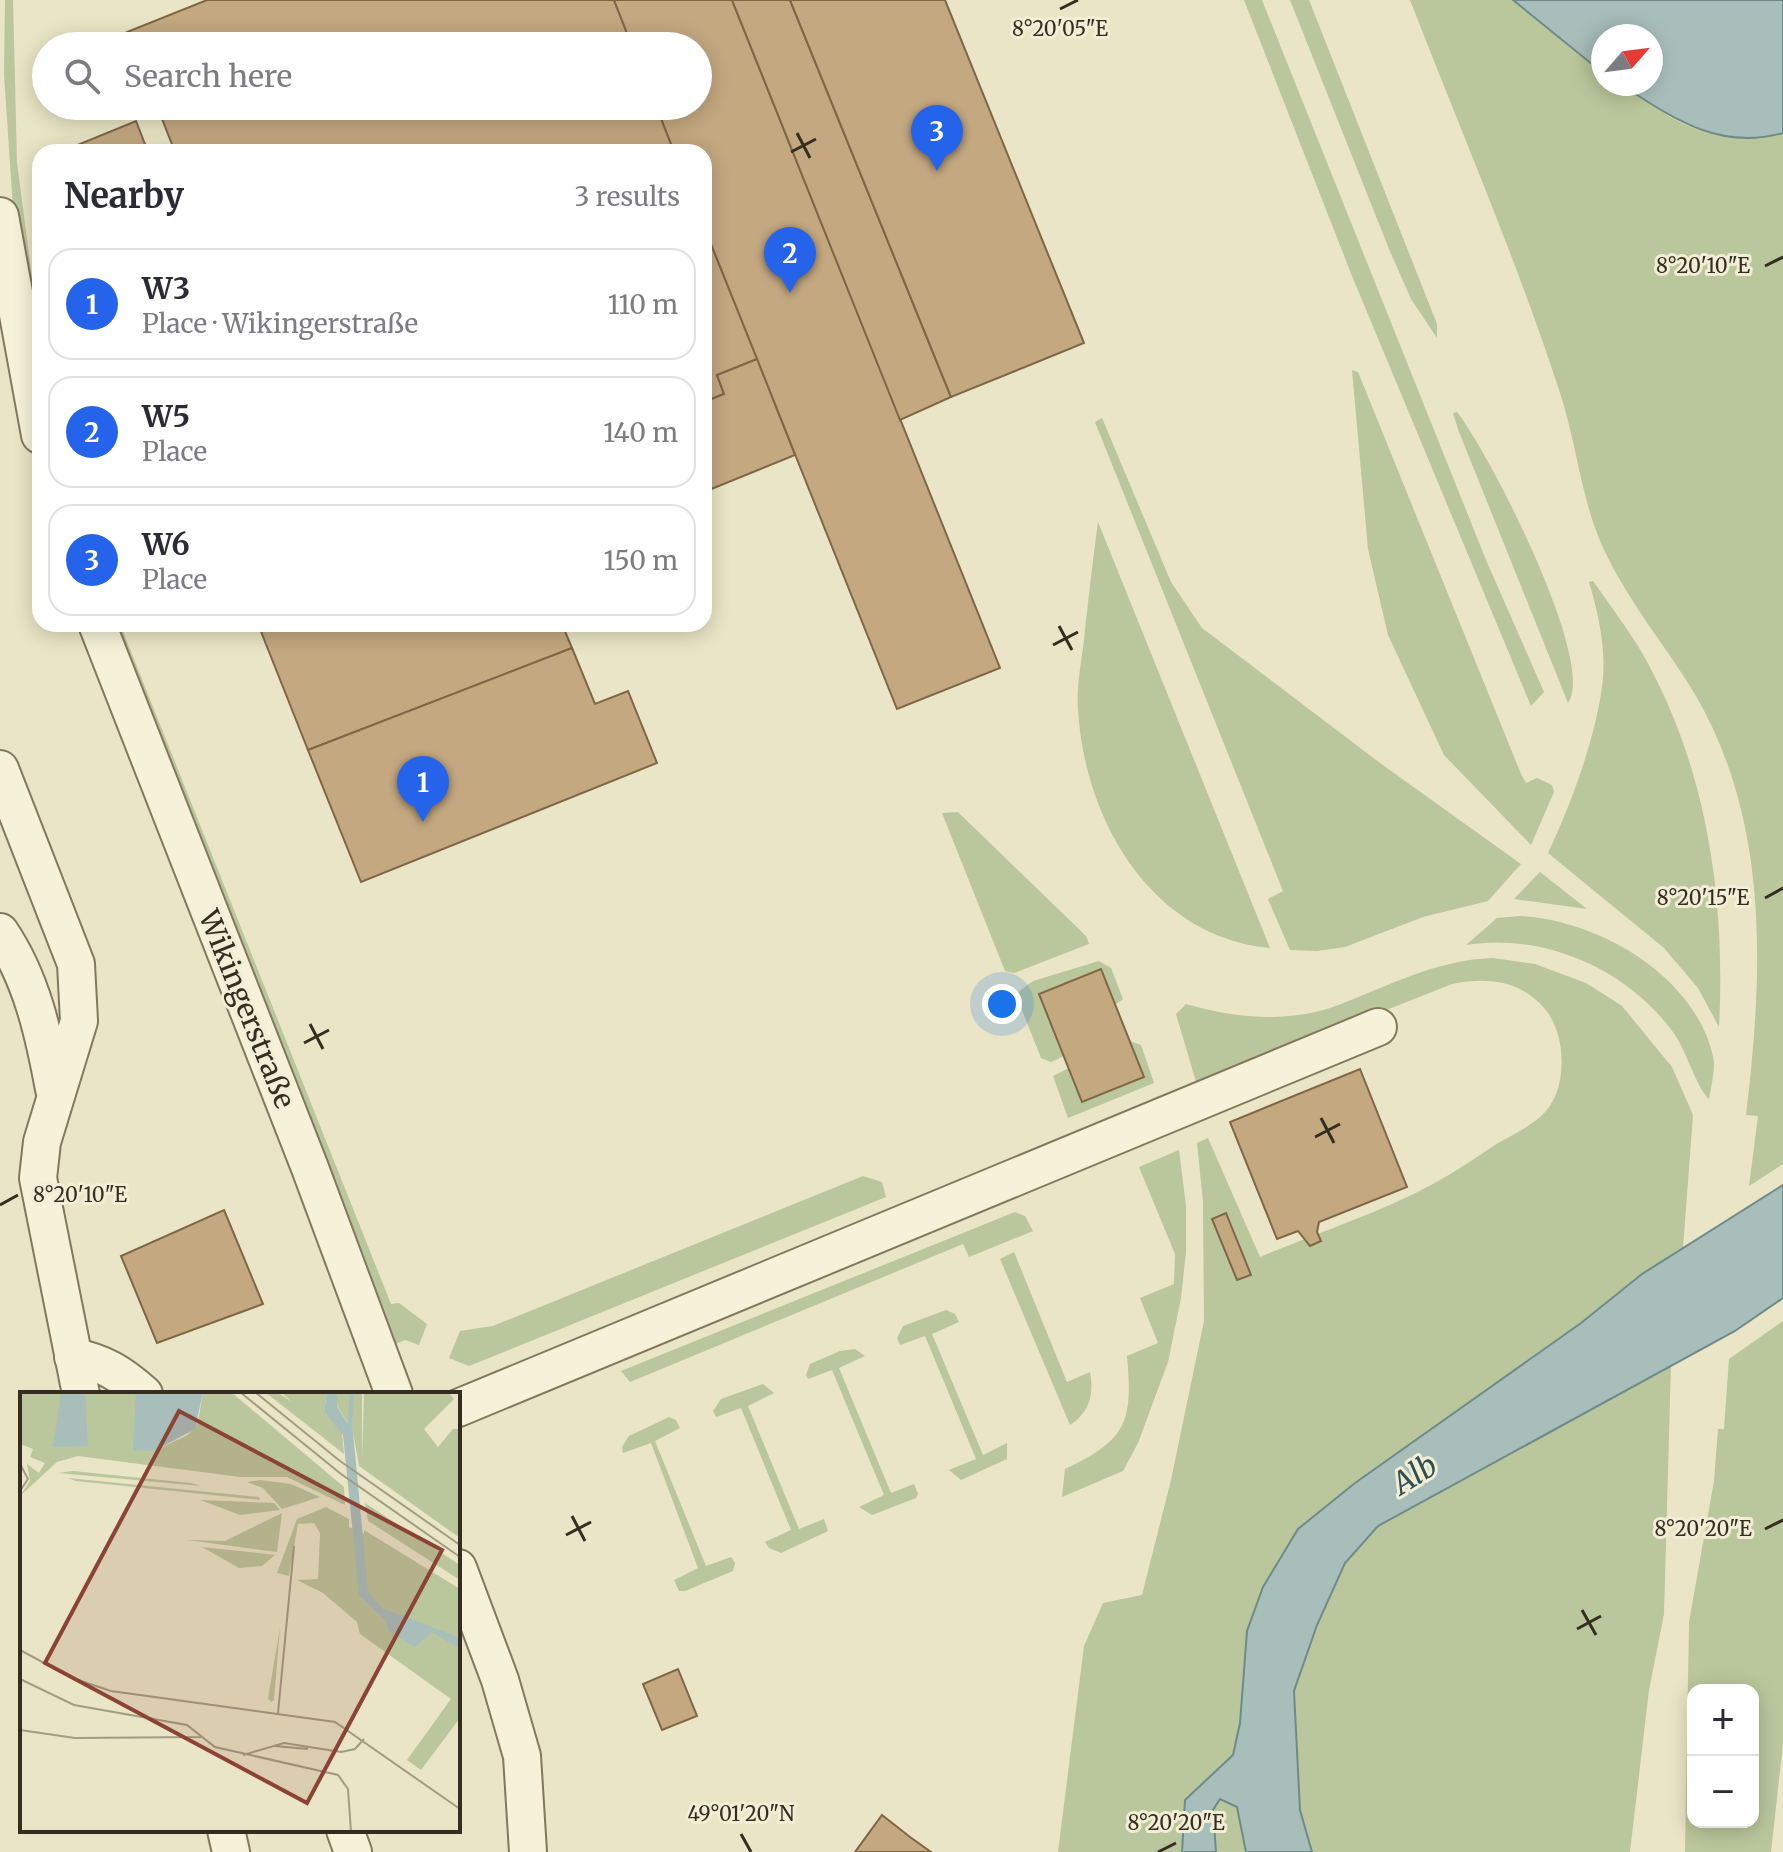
<!DOCTYPE html>
<html lang="en">
<head>
<meta charset="utf-8">
<style>
  body { margin:0; font-family:Merriweather,serif; background:#f7f7f7; color:#2b2b33 }
  .controls { position:absolute; right:24px; bottom:24px; display:grid; overflow:hidden; border-radius:16px; box-shadow:0 4px 20px #0003 }
  .controls button { width:72px; height:72px; display:grid; place-items:center; padding:0; border:0; border-bottom:2px solid #e1e1e2; background:#fff; color:#2b2b33; font:40px sans-serif }
  .compass { position:absolute; left:1591px; top:24px; width:72px; height:72px; border-radius:50%; background:#fff; box-shadow:0 4px 20px #0003; rotate:62deg }
  .you { position:absolute; left:1002px; top:1004px; width:28px; height:28px; margin:-20px; border:6px solid #fff; border-radius:50%; background:#1a73e8; box-shadow:0 0 0 12px #1a73e833 }
  .badge { display:grid; place-items:center; width:52px; height:52px; border-radius:50%; background:#2563eb; color:#fff; font-size:26px; font-weight:700 }
  .pin { position:absolute; translate:-50% -66px; filter:drop-shadow(0 2px 4px #0008) }
  .pin::after { content:''; position:absolute; top:42px; width:28px; height:24px; background:inherit; clip-path:polygon(0 0,100% 0,50% 100%) }
  .list { margin:0; padding:0; list-style:none }
  h2 { display:flex; justify-content:space-between; align-items:center; height:104px; margin:0; padding:0 32px; font-size:34px }
  h2 small { font-size:26px; font-weight:400; color:#7c7c81 }
  .list li { display:grid; grid-template-columns:52px 1fr auto; gap:24px; align-items:center; box-sizing:border-box; height:112px; margin:0 16px 16px; padding:0 16px; border:2px solid #e1e1e2; border-radius:24px }
  .list b { display:block; font-size:30px; white-space:nowrap }
  .list p { margin:0; font-size:26px; white-space:nowrap; color:#7c7c81 }
  .list em { font-size:26px; font-style:normal; color:#7c7c81 }
  .icon { flex:none; width:44px; height:44px; fill:none; stroke:currentColor; stroke-width:2; stroke-linecap:round; stroke-linejoin:round }
  .map { position:relative; flex:none; width:1783px; height:1852px; overflow:hidden }
  .search { position:absolute; background:#fff; box-shadow:0 4px 20px #0003; left:32px; top:32px; width:680px; height:88px; display:flex; align-items:center; gap:20px; box-sizing:border-box; padding:0 28px; border-radius:44px; color:#7c7c81; font-size:30px }
  .panel { position:absolute; background:#fff; box-shadow:0 4px 20px #0003; left:32px; top:144px; width:680px; height:488px; border-radius:24px }
  .map>svg:first-child { display:block }
  .green { fill:#bac69b; fill-rule:evenodd }
  .water { fill:#a7bebb; stroke:#6f8b89; stroke-width:2 }
  .building { fill:#c3a880; stroke:#7f6746; stroke-width:2 }
  .lines { fill:none; stroke-linecap:round; stroke-linejoin:round }
  .minor-casing { stroke:#83785e; stroke-width:40 }
  .minor { stroke:#f5f2d9; stroke-width:36 }
  .ticks { fill:none; stroke:#352e20; stroke-width:3 }
  .labels { text-anchor:middle; stroke-width:6; stroke-linejoin:round; paint-order:stroke }
  .street-label { font-size:28px; fill:#352e20; stroke:#f2eed5 }
  .water-label { font-size:30px; font-style:italic; fill:#314f53; stroke:#f2eed5 }
  .inset-river { fill:none; stroke:#a7bebb; stroke-width:4 }
  .inset-road { fill:none; stroke:#a19c84; stroke-width:2 }
  .view { fill:#8b4334; fill-opacity:0.15; stroke:#8b4334; stroke-width:4 }
  .inset-edge { fill:none; stroke:#352e20; stroke-width:4 }
  .ticks-label { font-size:20px; text-anchor:middle; fill:#352e20; stroke:#f2eed5; stroke-width:6; stroke-linejoin:round; paint-order:stroke }
</style>
</head>
<body>
<div class="map">
<svg width="1783" height="1852" viewBox="0 0 1783 1852">
  <rect width="100%" height="100%" fill="#e9e5c6"/>
  <g class="green">
    <path d="M5,0H13L17,163L40,336L14,224L4,74Z"/>
    <path d="M1244,0H1262L1486,560L1544,692L1531,706L1352,276Z"/>
    <path d="M1290,0H1309L1437,324V338L1411,299L1389,249Z"/>
    <path d="M1410,0H1513L1603,73V84C1632,84 1650,106 1674,119C1709,138 1745,143 1783,133V1164L1749,1186L1758,1116L1746,1115C1763,974 1770,824 1696,696C1662,639 1616,588 1594,525C1579,481 1574,434 1559,390C1516,258 1460,129 1410,0Z"/>
    <path d="M1352,370L1358,372L1521,774L1526,783L1537,778L1552,785L1554,792L1531,845L1444,755L1388,635L1368,549Z"/>
    <path d="M1457,412C1488,451 1597,662 1568,703L1459,432L1453,413Z"/>
    <path d="M1102,418L1171,582L1202,628L1380,763L1521,864L1488,901L1423,917L1345,947L1317,951L1290,950L1268,899L1283,891L1095,422Z"/>
    <path d="M1098,522L1270,948C1150,937 1084,818 1078,709C1076,683 1083,656 1085,630C1089,594 1093,558 1098,522Z"/>
    <path d="M1593,581C1608,602 1624,624 1638,646C1706,760 1726,896 1719,1027L1698,988L1664,948L1548,853C1571,805 1595,739 1602,687C1607,651 1599,616 1589,582Z"/>
    <path d="M110,624H120L391,1304L399,1303L427,1324L419,1345L405,1340L396,1344Z"/>
    <path d="M958,812L1086,936L1089,944L1014,973L1005,971L942,813Z"/>
    <path d="M1540,872L1587,909L1514,899Z"/>
    <path d="M1520,916C1597,920 1694,974 1713,1056C1716,1068 1711,1086 1709,1099C1698,1090 1686,1051 1675,1035C1630,970 1544,932 1466,945L1497,918Z"/>
    <path d="M1493,958L1535,964L1586,983L1622,1006L1672,1067L1693,1115L1683,1248L1618,1293L1644,1379L1671,1364L1664,1614L1649,1690L1630,1852H1058L1084,1646L1103,1603L1142,1595L1171,1480L1204,1321L1203,1202L1197,1143L1208,1138L1260,1257C1317,1233 1379,1213 1433,1184C1455,1172 1475,1158 1495,1145C1511,1135 1533,1126 1546,1111C1568,1086 1566,1034 1545,1009C1520,980 1488,977 1452,984L1197,1085L1176,1014L1186,1004C1233,1018 1286,1023 1333,1007C1387,987 1434,960 1493,958Z"/>
    <path d="M1099,961L1111,968L1123,999L1115,1005L1101,969L1039,994L1064,1056L1051,1062L1041,1058L1018,1000V992L1033,981Z"/>
    <path d="M1130,1041L1141,1045L1154,1083L1068,1118L1053,1076L1069,1068L1082,1102L1143,1078Z"/>
    <path d="M1179,1150L1186,1206V1252L1181,1298L1168,1362L1138,1443L1123,1471L1062,1497L1065,1469C1127,1440 1133,1422 1127,1356L1158,1343L1140,1298L1174,1284L1175,1254L1139,1167Z"/>
    <path d="M863,1176L882,1182L886,1197L469,1366L449,1358L460,1331L493,1326Z"/>
    <path d="M1015,1212L1025,1216L1033,1231L969,1257L963,1244L630,1382L621,1371Z"/>
    <path d="M1014,1252L1067,1382L1090,1372C1094,1394 1090,1412 1070,1425L1000,1259Z"/>
    <path d="M946,1310L955,1314L959,1322L932,1334L983,1455L1007,1443V1459L961,1480L949,1470L976,1459L925,1336L900,1345L897,1338L903,1326Z"/>
    <path d="M1783,1321V1744L1771,1852H1685L1689,1622L1714,1481L1718,1429H1724L1729,1359ZM1693,1690H1753V1822H1693Z"/>
    <path d="M855,1349L865,1356L839,1368L891,1493L914,1484L918,1494L916,1498L872,1515L859,1507L884,1495L832,1370L808,1379L806,1375L810,1364L840,1351Z"/>
    <path d="M763,1384L774,1393L748,1406L799,1529L824,1519L828,1531L781,1553L769,1548L765,1542L791,1530L741,1408L716,1417L713,1411L721,1399Z"/>
    <path d="M669,1417L676,1420L680,1428L655,1441L706,1566L731,1557L735,1563L733,1571L685,1591H679L674,1580L698,1568L651,1443L623,1453L622,1447L629,1436Z"/>
  </g>
  <g class="water">
    <path d="M1513,0H1783V133C1718,151 1673,118 1620,84H1651V36H1603V73Z"/>
    <path d="M1783,1185V1298L1735,1331L1378,1526L1345,1563L1317,1625L1294,1691L1300,1810L1312,1852H1246L1237,1807L1220,1799L1213,1810L1216,1852H1182L1185,1800L1233,1755L1240,1723L1247,1631L1263,1587L1298,1529L1355,1483L1581,1323L1642,1274Z"/>
  </g>
  <g class="building">
    <path d="M207,0H614L632,46H133L127,32Z"/>
    <path d="M614,0H732L1000,668L897,709L704,227V152H674L656,106H698V46H632Z"/>
    <path d="M732,0H790L951,397L900,420Z"/>
    <path d="M790,0H945L1084,343L951,397Z"/>
    <path d="M157,106H656L674,152H175Z"/>
    <path d="M136,121L148,152H71L70,148Z"/>
    <path d="M704,227L757,359L717,375L724,394L704,402Z"/>
    <path d="M757,359L795,455L704,492V402L724,394L717,375Z"/>
    <path d="M258,624H562L572,648L308,750Z"/>
    <path d="M572,648L595,704L628,691L657,763L361,882L308,750Z"/>
    <path d="M1101,969L1144,1077L1082,1102L1039,994Z"/>
    <path d="M1360,1069L1407,1187L1319,1222L1317,1232L1321,1241L1310,1246L1298,1231L1277,1239L1230,1122Z"/>
    <path d="M224,1210L263,1304L157,1343L121,1256Z"/>
    <path d="M1226,1213L1251,1275L1237,1280L1212,1219Z"/>
    <path d="M678,1669L697,1716L662,1730L643,1684Z"/>
    <path d="M882,1815L910,1837L931,1852H855Z"/>
  </g>
  <g class="lines">
    <defs>
      <g id="minor">
        <path d="M0,216L40,435"/>
        <path d="M97,624L310,1168L394,1394"/>
        <path d="M0,769L76,964L79,1021L42,1142L38,1178L81,1394"/>
        <path d="M0,932C32,979 44,1035 54,1089"/>
        <path d="M73,1357C103,1362 121,1374 144,1394"/>
        <path d="M458,1408L1378,1027"/>
        <path d="M458,1568L500,1680L522,1756L528,1852"/>
        <path d="M226,1830L231,1852"/>
        <path d="M345,1830L353,1852"/>
      </g>
    </defs>
    <use href="#minor" class="minor-casing"/>
    <use href="#minor" class="minor"/>
  </g>
  <path class="ticks" d="M1060,9L1078,0M797,133L810,158M791,152L816,139M1765,266L1783,257M1059,626L1072,650M1053,645L1078,632M1765,898L1783,888M310,1024L323,1049M304,1043L329,1030M1321,1118L1334,1143M1315,1137L1340,1124M0,1205L18,1195M572,1516L585,1541M1765,1529L1783,1520M566,1535L591,1522M1582,1610L1596,1635M1577,1629L1601,1616M741,1834L751,1852M1158,1852L1176,1843"/>
  <g class="labels">
    <g class="street-label">
      <text transform="translate(247 1009) rotate(68)" y="10">Wikingerstraße</text>
    </g>
    <g class="water-label">
      <text transform="translate(1415 1475) rotate(-32)" y="10">Alb</text>
    </g>
  </g>
  <g transform="translate(20 1392)">
    <rect width="440" height="440" fill="#e9e5c6"/>
    <path d="M0,0H116V20L134,59L168,43L178,30L183,0H211L324,95L325,113L267,85H220L58,64L37,70L0,104L10,89L7,72L19,81L25,71L10,65L13,57L0,52ZM245,0H257L272,10L261,0H307L304,20L322,41L324,62ZM317,0H342V68L344,0H428L434,7L404,37L418,55L433,37H440V146L339,74L333,40L317,13ZM53,79L171,91L181,94L38,81ZM48,86L239,105L240,108L56,89ZM240,88L271,92L300,105L262,117L243,96L227,90ZM180,108L254,111L260,118L220,123ZM345,111L440,173V188L348,129ZM306,115L329,127V135L344,142V138L440,197V326L401,378L387,368L431,307L340,242L337,230L303,201L277,188L298,187L300,141L294,131L278,132L269,184L257,181L277,127ZM262,121L257,160L167,148L205,149ZM182,155L220,159L255,163L242,174L219,176ZM260,236L254,308L251,310L248,306Z" fill="#bac69b"/>
    <path d="M41,0H65L68,54L33,55ZM116,0H183L175,37L134,59L113,58ZM307,0H317V14L333,40L348,199L362,216L440,246V257L412,240L395,255L369,239L366,229L339,203L323,43L304,20Z" fill="#a7bebb"/>
    <path class="inset-river" d="M329,43L332,0"/>
    <path class="inset-road" d="M220,0L321,82L440,165M235,0L320,69L440,153M0,72L8,87L0,99M0,258L52,286L91,299L315,330L440,417M0,287L54,313L167,333L195,355L318,383L328,397L331,440M258,321L274,154M0,338L55,346L181,345M255,354L288,357M223,363L264,351L321,360L335,357L344,347"/>
    <path class="view" d="M159,19L422,158L287,411L25,271Z"/>
    <rect width="440" height="440" class="inset-edge"/>
  </g>
  <g class="ticks-label">
    <text x="1060" y="36">8°20'05"E</text>
    <text x="1703" y="273">8°20'10"E</text>
    <text x="1703" y="905">8°20'15"E</text>
    <text x="80" y="1202">8°20'10"E</text>
    <text x="1703" y="1536">8°20'20"E</text>
    <text x="741" y="1821">49°01'20"N</text>
    <text x="1176" y="1830">8°20'20"E</text>
  </g>
</svg>
<div class="controls">
<button>+</button>
<button>−</button>
</div>
<svg class="compass" viewBox="-18 -18 36 36"><path d="M0-13l5 13h-10z" fill="#e53935"/><path d="M0 13l5-13h-10z" fill="#7c7c81"/></svg>
<div class="you"></div>
<div class="pin badge" style="left:423px;top:822px">1</div>
<div class="pin badge" style="left:790px;top:293px">2</div>
<div class="pin badge" style="left:937px;top:171px">3</div>
<div class="search"><svg class="icon" aria-label="search" viewBox="0 0 24 24"><circle cx="10" cy="10" r="6"/><path d="M15 15l6 6"/></svg>Search here</div>
<section class="panel">
<h2>Nearby<small>3 results</small></h2>
<ul class="list">
<li><span class="badge">1</span><div><b>W3</b><p>Place · Wikingerstraße</p></div><em>110 m</em></li>
<li><span class="badge">2</span><div><b>W5</b><p>Place</p></div><em>140 m</em></li>
<li><span class="badge">3</span><div><b>W6</b><p>Place</p></div><em>150 m</em></li>
</ul>
</section>
</div>
</body>
</html>
